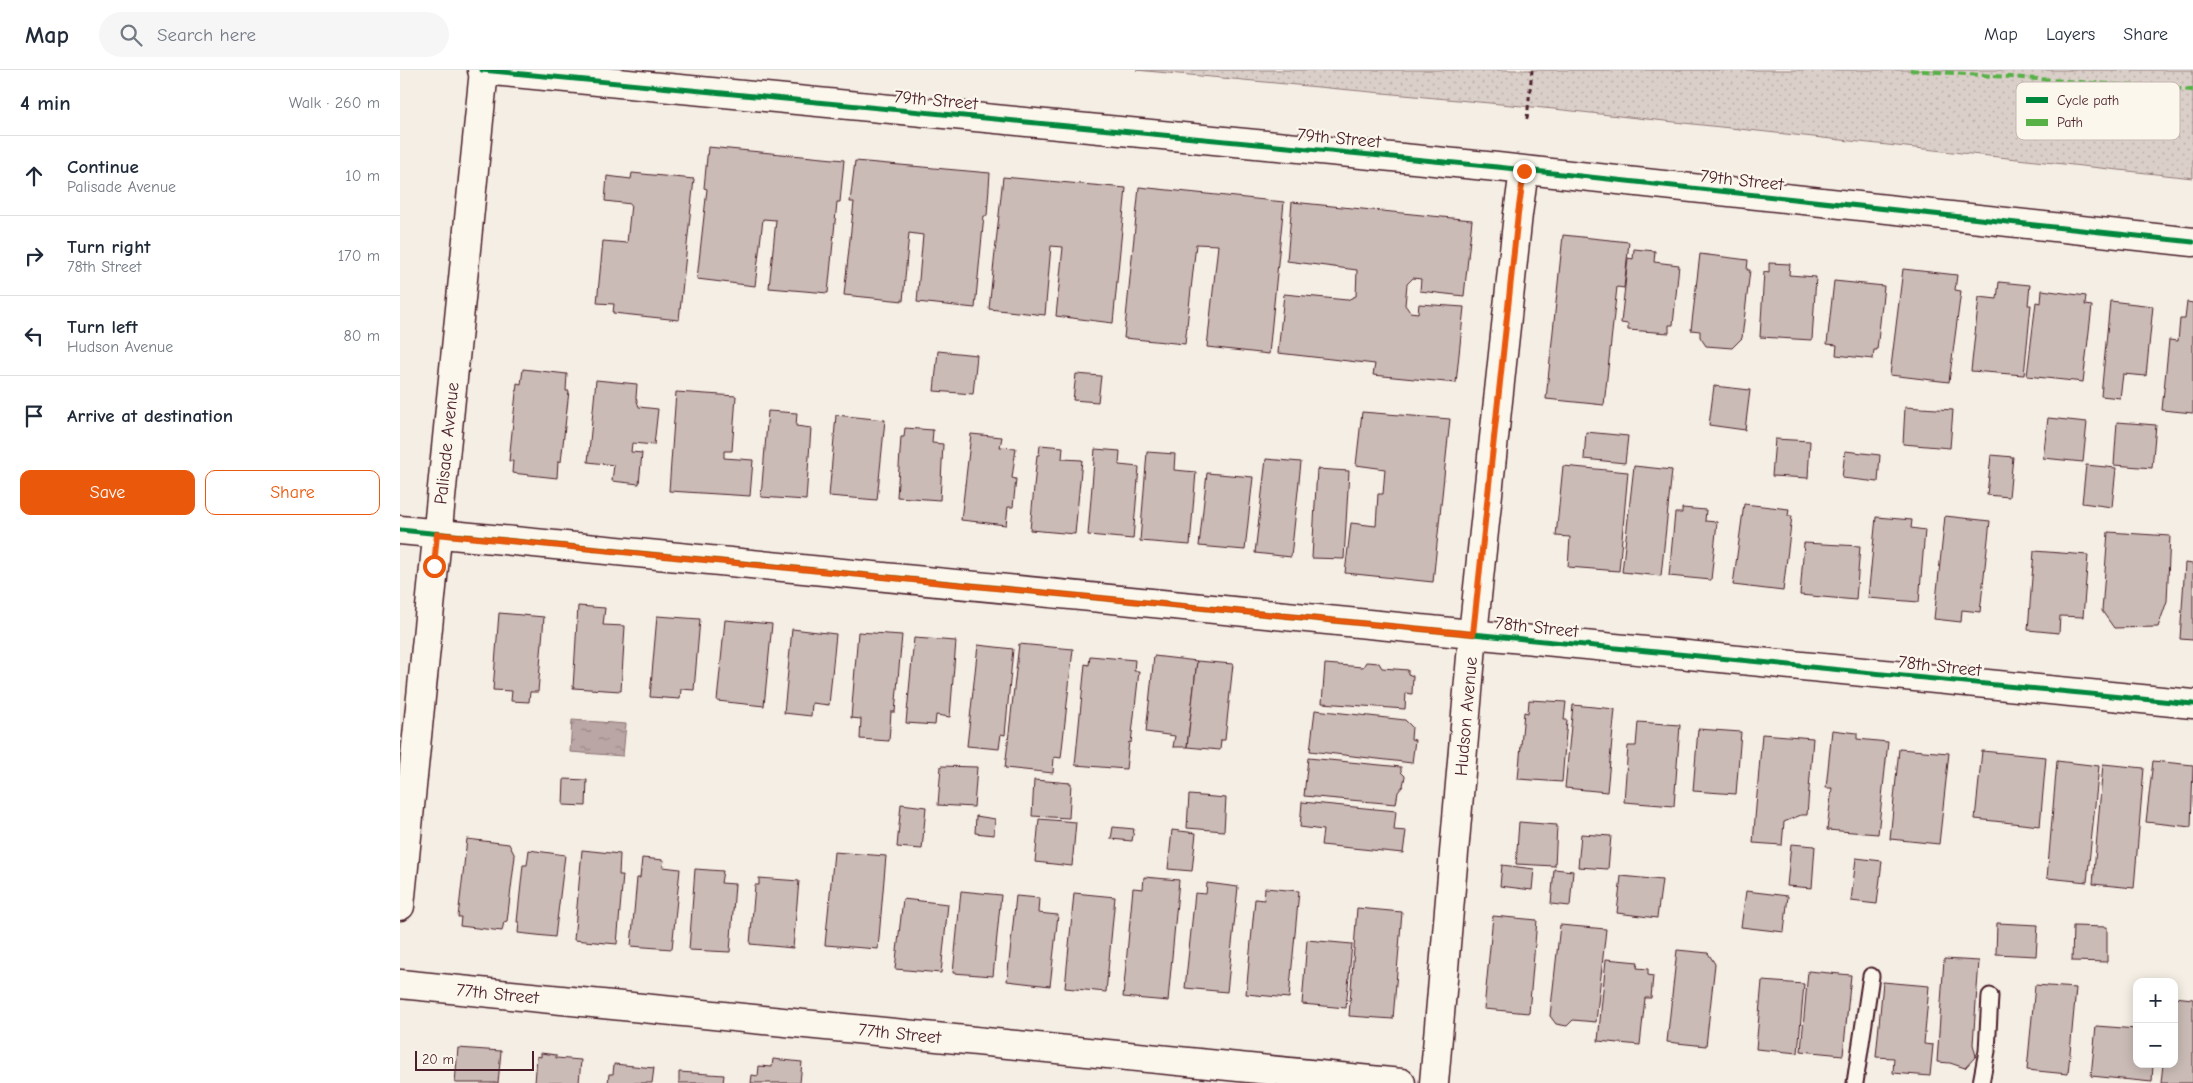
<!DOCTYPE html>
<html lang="en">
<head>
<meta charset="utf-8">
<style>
  body { margin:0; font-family:"Comic Neue",sans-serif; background:#f6f6f7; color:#1f2937 }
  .controls { position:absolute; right:15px; bottom:15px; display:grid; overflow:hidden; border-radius:10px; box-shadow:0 2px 12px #0003 }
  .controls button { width:45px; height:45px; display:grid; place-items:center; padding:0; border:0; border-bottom:1px solid #e0e1e3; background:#fff; color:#1f2937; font:25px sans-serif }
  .scale { position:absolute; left:15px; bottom:12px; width:119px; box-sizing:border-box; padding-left:5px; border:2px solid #4a1f2b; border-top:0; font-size:14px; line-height:18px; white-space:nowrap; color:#4a1f2b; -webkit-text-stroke:4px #fbf7ec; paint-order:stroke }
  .stop { position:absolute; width:15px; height:15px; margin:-11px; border:4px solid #ea580c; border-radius:50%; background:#fff }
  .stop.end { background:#ea580c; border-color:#fff; box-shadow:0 1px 5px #0008 }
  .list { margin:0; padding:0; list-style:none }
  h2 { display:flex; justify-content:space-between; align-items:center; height:65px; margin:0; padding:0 20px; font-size:21px }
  h2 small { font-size:16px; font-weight:400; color:#747a83 }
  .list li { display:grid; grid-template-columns:32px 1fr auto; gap:15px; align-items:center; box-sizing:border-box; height:80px; padding:0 20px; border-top:1px solid #e0e1e3 }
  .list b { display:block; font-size:19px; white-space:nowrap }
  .list p { margin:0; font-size:16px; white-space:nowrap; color:#747a83 }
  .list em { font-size:16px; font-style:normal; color:#747a83 }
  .actions { display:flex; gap:10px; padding:15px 20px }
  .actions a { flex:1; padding:11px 0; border:1px solid #ea580c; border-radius:10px; text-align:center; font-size:18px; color:#ea580c }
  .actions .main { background:#ea580c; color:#fff }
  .icon { flex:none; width:28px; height:28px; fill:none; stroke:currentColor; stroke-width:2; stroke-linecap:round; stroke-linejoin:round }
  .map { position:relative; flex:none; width:1793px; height:1013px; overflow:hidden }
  header { display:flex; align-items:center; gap:30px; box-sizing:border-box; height:70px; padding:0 25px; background:#fff; border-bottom:1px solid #e0e1e3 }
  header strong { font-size:24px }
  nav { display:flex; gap:28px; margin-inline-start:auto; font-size:18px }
  .search { width:350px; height:45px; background:#f6f6f7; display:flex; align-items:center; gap:12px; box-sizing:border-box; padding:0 18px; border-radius:28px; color:#747a83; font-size:19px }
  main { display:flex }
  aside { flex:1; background:#fff }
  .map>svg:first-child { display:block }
  .park { fill:url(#park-dots); stroke:#92787a }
  .water { fill:url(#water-ripples); stroke:#8d7174 }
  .building { fill:#cabbb6; stroke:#4a1f2b }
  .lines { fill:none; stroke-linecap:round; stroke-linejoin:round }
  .lane-casing { stroke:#4a1f2b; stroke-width:19 }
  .street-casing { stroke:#4a1f2b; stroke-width:31 }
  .secondary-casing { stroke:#4a1f2b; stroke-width:31 }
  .path { stroke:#4a1f2b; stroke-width:3; stroke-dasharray:5 4; stroke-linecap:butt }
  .lane { stroke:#fbf7ec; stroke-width:15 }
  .street { stroke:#fbf7ec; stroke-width:28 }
  .secondary { stroke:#fbf7ec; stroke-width:28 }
  .quiet { stroke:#57b146; stroke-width:4; stroke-dasharray:8 4; stroke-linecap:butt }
  .cycleway-casing { stroke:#fbf7ec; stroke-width:8 }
  .cycleway { stroke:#00873e; stroke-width:5 }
  .route { stroke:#ea580c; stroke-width:6 }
  .labels { text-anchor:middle; stroke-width:4.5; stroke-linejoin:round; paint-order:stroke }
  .street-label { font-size:18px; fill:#4a1f2b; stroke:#fbf7ec }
  .key { fill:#fbf7ec; stroke:#c6b6b2; stroke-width:1 }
  .key-label { font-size:14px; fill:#4a1f2b }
</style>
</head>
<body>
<header>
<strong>Map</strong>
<div class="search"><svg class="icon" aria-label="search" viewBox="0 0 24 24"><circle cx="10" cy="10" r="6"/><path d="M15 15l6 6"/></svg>Search here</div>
<nav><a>Map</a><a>Layers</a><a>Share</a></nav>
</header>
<main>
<aside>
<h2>4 min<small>Walk · 260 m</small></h2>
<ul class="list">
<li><svg class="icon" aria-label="ahead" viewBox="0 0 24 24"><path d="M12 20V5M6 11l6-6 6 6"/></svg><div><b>Continue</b><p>Palisade Avenue</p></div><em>10 m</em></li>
<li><svg class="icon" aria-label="right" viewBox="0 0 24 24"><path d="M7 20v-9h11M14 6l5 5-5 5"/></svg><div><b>Turn right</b><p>78th Street</p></div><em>170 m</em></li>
<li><svg class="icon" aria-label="left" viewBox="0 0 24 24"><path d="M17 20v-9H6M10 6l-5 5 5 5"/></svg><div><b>Turn left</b><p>Hudson Avenue</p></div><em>80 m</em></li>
<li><svg class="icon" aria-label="arrive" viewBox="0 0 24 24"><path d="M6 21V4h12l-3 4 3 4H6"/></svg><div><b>Arrive at destination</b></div></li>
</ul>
<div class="actions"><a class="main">Save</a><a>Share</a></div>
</aside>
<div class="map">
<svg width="1793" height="1013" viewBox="0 0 1793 1013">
  <defs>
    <pattern id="park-dots" width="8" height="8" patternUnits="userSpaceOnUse" patternTransform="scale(1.25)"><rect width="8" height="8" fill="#dbd0c9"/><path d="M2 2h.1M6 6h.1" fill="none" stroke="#bdb2ad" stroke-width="1.8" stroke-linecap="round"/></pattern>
    <pattern id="water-ripples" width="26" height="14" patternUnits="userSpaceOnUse" patternTransform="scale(1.25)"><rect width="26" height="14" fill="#baa7a5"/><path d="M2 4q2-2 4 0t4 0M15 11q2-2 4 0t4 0" fill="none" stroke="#998787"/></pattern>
  </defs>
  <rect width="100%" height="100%" fill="#f4eee4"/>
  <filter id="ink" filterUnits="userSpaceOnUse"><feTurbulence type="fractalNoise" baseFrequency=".02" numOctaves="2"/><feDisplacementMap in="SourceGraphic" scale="10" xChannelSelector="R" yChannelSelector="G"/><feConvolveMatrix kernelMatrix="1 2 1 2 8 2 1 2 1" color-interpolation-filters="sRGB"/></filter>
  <g filter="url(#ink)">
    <path class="park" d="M736,0H1793V108L1154,39Z"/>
    <path class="water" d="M172,650L226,654L223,686L170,682Z"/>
    <g class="building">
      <path d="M308,77L444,90L440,132H437L428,223L369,218L376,150L363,149L355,216L297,209L307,119L304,118Z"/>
      <path d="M455,91L590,103L587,146H584L575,238L517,232L523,165L509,163L503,231L444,225L454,132H450Z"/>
      <path d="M232,103L294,109L279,250L213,243L214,234L197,233L203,171L227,173L231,134L205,131L207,106L231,109Z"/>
      <path d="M603,107L726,118L713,253L656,246L663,177L651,176L645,245L589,239Z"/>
      <path d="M739,117L884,132L869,284L807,277L818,175L796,174L785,274L724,268Z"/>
      <path d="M892,132L1072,150L1064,226L1020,221L1021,209L1013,208L1007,214L1005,235L1010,242L1018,243L1019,234L1064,237L1056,313L973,305L975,294L878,283L884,224L947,230L956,226L957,200L887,191Z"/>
      <path d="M1163,165L1229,172L1224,218L1217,217L1204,335L1146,329Z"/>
      <path d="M1234,179L1255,181L1254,192L1279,195L1273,255H1269V263L1228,260V254L1221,253L1228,188L1233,189Z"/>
      <path d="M1300,184L1348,190L1347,200H1350L1342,268L1332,278L1306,276L1300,267V261L1291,260Z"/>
      <path d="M1369,193L1390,194L1389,205L1416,207L1412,270L1360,267L1364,202L1369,203Z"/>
      <path d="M1503,199L1557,205L1555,220L1561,221L1549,312L1490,305Z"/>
      <path d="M1434,211L1484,216L1477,280H1474L1473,289L1436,285L1437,275L1427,274Z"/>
      <path d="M1599,212L1630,215L1628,235H1631L1624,305L1571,301L1579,227L1597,229Z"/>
      <path d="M1642,220L1686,226L1685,235L1692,236L1683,312L1627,306L1636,232L1641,233Z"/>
      <path d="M1710,231L1753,236L1746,306L1723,304L1720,328L1701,326Z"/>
      <path d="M1787,232L1793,233V343L1762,340L1769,270L1778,271L1780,249H1785Z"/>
      <path d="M538,281L577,285L573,324L534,321Z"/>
      <path d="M123,299L167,304L166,321H169L161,392L158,391L157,408L112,403L113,391H109L117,313L121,314Z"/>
      <path d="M676,304L701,306L698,332L673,330Z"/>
      <path d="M196,310L237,314L236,328L239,337L258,339L254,375L232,373L231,382L242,383L239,414L212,411L214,395L188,392Z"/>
      <path d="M1314,316L1350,320L1345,360L1309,355Z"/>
      <path d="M276,322L336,326L332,381H324V388L353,390L350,426L269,421Z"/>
      <path d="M1505,337L1553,340L1550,378L1503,374Z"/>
      <path d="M368,341L397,343L396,356L411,358L406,430L361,427Z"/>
      <path d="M962,342L1050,349L1033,512L945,503L951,453L976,456L978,424H983L985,399L956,395Z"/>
      <path d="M436,345L485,350L477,430L429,426Z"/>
      <path d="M1648,348L1687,352L1683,392L1643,388Z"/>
      <path d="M1717,352L1756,355L1752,398L1714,395Z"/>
      <path d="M505,358L533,360L532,373L543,374L540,430L497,427L501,367H504Z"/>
      <path d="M1186,362L1228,366L1225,393L1184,389Z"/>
      <path d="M571,364L602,367L600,377L616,378L612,408L616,409L613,437H608L606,455L561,450Z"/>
      <path d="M1375,369L1410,371L1408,408L1372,406Z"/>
      <path d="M640,375L663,377L662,389L682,390L675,464L630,460L637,385H639Z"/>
      <path d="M695,379L720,381L719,395L739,397L733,469L688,465Z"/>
      <path d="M1445,381L1480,385L1478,412L1442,408Z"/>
      <path d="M747,382L775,384L774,400L796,402L790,475L740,471Z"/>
      <path d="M1591,385L1613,387L1609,427L1587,425Z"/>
      <path d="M866,389L901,392L891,487L855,483Z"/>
      <path d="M1686,395L1716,398L1712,437L1682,433Z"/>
      <path d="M1163,396L1228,402L1219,501L1168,497L1170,467L1156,466Z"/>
      <path d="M1234,396L1272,400L1261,506L1222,502Z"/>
      <path d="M917,399L949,401L944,489L912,488Z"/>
      <path d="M807,403L853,407L845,480L799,476Z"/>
      <path d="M1344,434L1389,439L1388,446H1392L1383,521L1333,515Z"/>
      <path d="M1282,438L1306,440L1305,451L1317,452L1311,510L1269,506L1275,443H1282Z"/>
      <path d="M1545,446L1590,451L1580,542L1562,540L1561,552L1534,549Z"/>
      <path d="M1476,447L1512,450L1511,458L1525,460L1519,532L1468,528Z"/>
      <path d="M1708,462L1770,466L1767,531L1758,557L1714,558L1702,541Z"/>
      <path d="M1404,473L1460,476L1456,530L1400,525Z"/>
      <path d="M1634,481L1688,485L1683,547L1660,546L1659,563L1628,560Z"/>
      <path d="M1785,493L1793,494V570L1780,569Z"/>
      <path d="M178,536L205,538L203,555L225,556L221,621L173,618Z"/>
      <path d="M99,543L144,547L138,622H130L129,632L111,631L112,621L93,620Z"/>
      <path d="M257,546L300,549L294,620L281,619L280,629L250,627Z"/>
      <path d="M325,550L372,554L364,636L317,631Z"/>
      <path d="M392,559L436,564L429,635L412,633L411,646L384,643Z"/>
      <path d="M458,562L502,565L495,642H491L489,671L460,669L461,649L451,648Z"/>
      <path d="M514,568L556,571L550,647L536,645L535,655L506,653Z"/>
      <path d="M619,574L673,579L661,688L654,687L653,703L605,698Z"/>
      <path d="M578,575L613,579L605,665L601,664L599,679L567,676Z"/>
      <path d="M690,586L735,590L734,601H739L731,673L729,672L726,699L675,695L685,594L689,595Z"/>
      <path d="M754,586L797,591L787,677H773L775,666L746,662Z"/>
      <path d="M797,591L833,594L825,670H821L820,680L787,677Z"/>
      <path d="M966,592L979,593L982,598L1008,600V604L1013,606L1012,624L1006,623L1005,639L922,633L925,594L963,597Z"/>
      <path d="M1129,630L1166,632L1164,650H1167L1162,712L1118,709L1124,642L1128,643Z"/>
      <path d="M1173,635L1215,639L1207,722L1165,718Z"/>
      <path d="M915,640L1005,650L1012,657L1011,669L1015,670L1012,693L910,681Z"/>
      <path d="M1238,652L1280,655L1274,736L1224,732L1228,676H1236Z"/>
      <path d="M1298,659L1341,662L1336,724L1293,721Z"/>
      <path d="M1432,660L1457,663V669L1488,672L1478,764L1427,760L1432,718H1426Z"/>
      <path d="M1362,664L1413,668L1407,745H1401L1384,752L1382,775L1353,773Z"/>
      <path d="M1499,679L1549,683L1539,774L1490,769Z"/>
      <path d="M1582,681L1646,687L1640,756L1575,749Z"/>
      <path d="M908,688L1001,697V702L1005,706L1003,716L998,722L996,734L904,726Z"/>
      <path d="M1657,691L1699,696L1687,812L1647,808Z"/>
      <path d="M1753,691L1793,695L1791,757L1746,752Z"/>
      <path d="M1703,694L1744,698L1734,818L1693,814Z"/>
      <path d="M541,696L577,697L574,737L538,735Z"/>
      <path d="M164,709L187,710L186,736L163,735Z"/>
      <path d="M634,710L671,713L669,748L632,746Z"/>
      <path d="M789,725L826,728L824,761L787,758Z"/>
      <path d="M902,732L996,741L994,760L1006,761L1003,783L921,775L923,760L900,757Z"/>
      <path d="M501,734L526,737L522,779L497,777Z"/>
      <path d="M576,746L595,749L594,765L575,763Z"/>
      <path d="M639,749L676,752L672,796L635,792Z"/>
      <path d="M1119,752L1157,755L1155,796L1116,794Z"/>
      <path d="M713,757L734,759L732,771L711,769Z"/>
      <path d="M772,760L796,763L792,801L768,799Z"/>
      <path d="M1181,764L1211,766L1208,799L1178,797Z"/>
      <path d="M67,769L109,774L115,786L107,851L104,852L102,861L60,856L61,847H58Z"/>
      <path d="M1391,774L1415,776L1412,818L1387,816Z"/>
      <path d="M129,780L165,785L155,867L118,863L119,852H117L123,795H127Z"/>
      <path d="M182,780L220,784L219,805H223L217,874L174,870Z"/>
      <path d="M434,782L486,786L478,879L425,875Z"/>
      <path d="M242,788L264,790L263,797L280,799L272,879L231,876L237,808H240Z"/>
      <path d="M1456,788L1482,791L1477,834L1451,831Z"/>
      <path d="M1102,795L1134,799L1132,820L1100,816Z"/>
      <path d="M295,799L323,801L321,813L335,814L330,882L289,880Z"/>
      <path d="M1154,799L1173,801L1170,836L1151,834Z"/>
      <path d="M1221,806L1262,810L1257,848L1217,843Z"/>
      <path d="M744,807L779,810L768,931L723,927L733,818L743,819Z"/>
      <path d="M359,808L399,811L393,878L350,874L355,815H359Z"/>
      <path d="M807,813L838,817L827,922L785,918L795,823L806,824Z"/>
      <path d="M865,818L899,821L889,928L846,924L855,829L864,830Z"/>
      <path d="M561,821L601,825L593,906L553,903Z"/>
      <path d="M1346,821L1388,826L1384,862L1341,857Z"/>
      <path d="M674,823L715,827L706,922L665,918Z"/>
      <path d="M616,826L639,828L638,843L658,845L650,916L607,911Z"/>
      <path d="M503,829L548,834L541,903L495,899Z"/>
      <path d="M957,838L1002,842L993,949L949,946Z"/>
      <path d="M1093,846L1137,850L1129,943L1084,939Z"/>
      <path d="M1597,853L1638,855L1636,886L1596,884Z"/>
      <path d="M1160,855L1206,859L1196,952L1173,950L1167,956L1156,954L1150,946Z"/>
      <path d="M1673,856L1707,857V892L1672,891Z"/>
      <path d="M907,870L952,874L946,938L902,934Z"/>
      <path d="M1277,880L1308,883L1315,894L1306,976L1267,972Z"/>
      <path d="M1206,889L1238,892L1237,898L1248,899V905L1253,906L1251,928H1245L1240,975L1198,971Z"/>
      <path d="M1544,889L1579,891L1573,974L1576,986L1565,998L1550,993L1537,992Z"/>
      <path d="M1408,901L1451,905L1443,985L1401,981Z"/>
      <path d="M1362,911L1404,914L1398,983L1356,979Z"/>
      <path d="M1483,912L1529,916L1524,974L1533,975L1530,1006L1493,1003L1494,988L1476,987Z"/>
      <path d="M1635,915L1676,918L1668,1004L1627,1000Z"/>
      <path d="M1774,927L1793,929V1013H1761L1763,994H1774Z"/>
      <path d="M1696,956L1737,959V994H1753L1752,1012L1691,1006Z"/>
      <path d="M58,978L101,981L98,1013H55Z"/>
      <path d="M141,983L156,985V988L181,990L179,1013H135L137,986L141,987Z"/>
      <path d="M373,989L402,992L400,1013H351L352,1005L358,1006L359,996L372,997Z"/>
      <path d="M214,994L254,998L252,1013H208L209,1004H213Z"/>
      <path d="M279,1002L324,1005L323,1013H279Z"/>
    </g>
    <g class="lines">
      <defs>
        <g id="lane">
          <path d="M1455,1013L1471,906"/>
          <path d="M1581,1013L1587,981L1590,926"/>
        </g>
        <g id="street">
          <path d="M0,460L1793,634"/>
          <path id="s1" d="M0,836L84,0"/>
          <path id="s2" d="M0,914L1001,1013"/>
          <path id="s3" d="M1034,1013L1073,564L1118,144L1124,101"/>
        </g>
        <path id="secondary" d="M82,0L1097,97L1793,172"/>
      </defs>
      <use href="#lane" class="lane-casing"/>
      <use href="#street" class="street-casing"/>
      <use href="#secondary" class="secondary-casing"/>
      <path class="path" d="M1127,49L1132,0"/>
      <use href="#lane" class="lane"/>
      <use href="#street" class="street"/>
      <use href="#secondary" class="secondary"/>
      <path class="quiet" d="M1510,0L1793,20"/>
      <defs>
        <g id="cycleway">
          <path d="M82,0L1097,97L1793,172"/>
          <path d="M0,460L1793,634"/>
        </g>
      </defs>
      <use href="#cycleway" class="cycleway-casing"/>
      <use href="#cycleway" class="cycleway"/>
    </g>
  </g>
  <g class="lines" filter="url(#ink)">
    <path class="route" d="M34,496L37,464L1073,564L1118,144L1124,101"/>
  </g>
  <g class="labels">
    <g class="street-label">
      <text transform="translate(536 30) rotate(5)" y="6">79th Street</text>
      <text transform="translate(939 68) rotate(5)" y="6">79th Street</text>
      <text transform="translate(1342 110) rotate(6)" y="6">79th Street</text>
      <text dy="6" stroke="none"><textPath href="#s1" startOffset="465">Palisade Avenue</textPath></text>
      <text transform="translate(1137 557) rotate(6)" y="6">78th Street</text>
      <text transform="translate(1540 596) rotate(6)" y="6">78th Street</text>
      <text dy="6" stroke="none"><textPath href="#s3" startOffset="368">Hudson Avenue</textPath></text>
      <text dy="6" stroke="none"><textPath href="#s2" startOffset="98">77th Street</textPath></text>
      <text dy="6" stroke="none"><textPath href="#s2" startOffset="502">77th Street</textPath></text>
    </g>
  </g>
  <rect x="1616" y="12" width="164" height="58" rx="8" class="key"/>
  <rect x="1626" y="27" width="22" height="6" fill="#00873e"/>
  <rect x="1626" y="49" width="22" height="7" fill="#57b146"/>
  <g class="key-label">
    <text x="1657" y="35">Cycle path</text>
    <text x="1657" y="57">Path</text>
  </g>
</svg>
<div class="controls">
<button>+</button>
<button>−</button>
</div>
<div class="scale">20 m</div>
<div class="stop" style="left:34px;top:496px"></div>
<div class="stop end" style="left:1124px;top:101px"></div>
</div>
</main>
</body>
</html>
